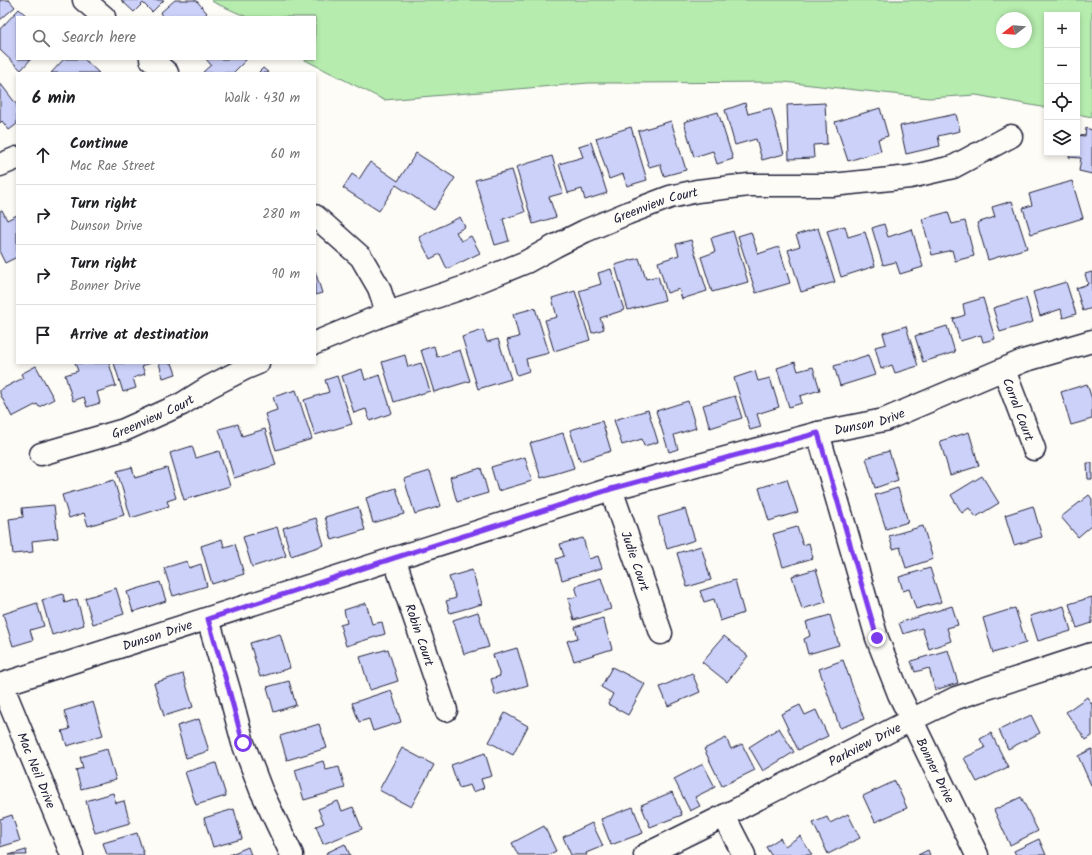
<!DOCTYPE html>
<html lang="en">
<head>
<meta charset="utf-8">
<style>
  body { margin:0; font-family:Kalam,sans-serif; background:#f6f6f6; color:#202124 }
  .controls { position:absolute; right:12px; top:12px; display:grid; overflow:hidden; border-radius:0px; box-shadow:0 2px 6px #0003 }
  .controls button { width:36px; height:36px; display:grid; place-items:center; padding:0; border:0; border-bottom:1px solid #e0e0e0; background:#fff; color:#202124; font:20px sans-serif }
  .compass { position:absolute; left:996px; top:12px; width:36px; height:36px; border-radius:50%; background:#fff; box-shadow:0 2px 6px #0003; rotate:253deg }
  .stop { position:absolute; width:12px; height:12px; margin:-9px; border:3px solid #7c3aed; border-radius:50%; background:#fff }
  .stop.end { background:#7c3aed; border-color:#fff; box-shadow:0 1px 4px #0008 }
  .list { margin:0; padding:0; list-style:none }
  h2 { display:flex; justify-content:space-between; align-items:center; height:52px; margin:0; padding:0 16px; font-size:17px }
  h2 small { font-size:13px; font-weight:400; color:#757577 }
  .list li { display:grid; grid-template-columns:26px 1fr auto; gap:12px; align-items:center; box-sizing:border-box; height:60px; padding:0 16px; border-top:1px solid #e0e0e0 }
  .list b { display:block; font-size:15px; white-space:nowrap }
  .list p { margin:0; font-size:13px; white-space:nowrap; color:#757577 }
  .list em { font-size:13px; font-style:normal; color:#757577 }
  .icon { flex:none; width:22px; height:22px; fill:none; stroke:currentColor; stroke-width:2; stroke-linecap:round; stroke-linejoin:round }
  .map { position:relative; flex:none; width:1092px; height:855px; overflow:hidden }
  .search { position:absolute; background:#fff; box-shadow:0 2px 6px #0003; left:16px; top:16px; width:300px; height:44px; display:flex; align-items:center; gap:10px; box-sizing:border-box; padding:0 14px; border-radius:0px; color:#757577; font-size:15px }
  .panel { position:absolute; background:#fff; box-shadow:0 2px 6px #0003; left:16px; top:72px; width:300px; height:292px; border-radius:0px }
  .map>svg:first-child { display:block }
  .green { fill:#b6ecae; stroke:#6c8774; fill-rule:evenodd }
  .building { fill:#ccd1f9; stroke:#22223b }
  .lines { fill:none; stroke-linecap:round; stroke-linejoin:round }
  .minor-casing { stroke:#22223b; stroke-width:25 }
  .minor { stroke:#fdfcf7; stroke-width:22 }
  .route { stroke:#7c3aed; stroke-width:5 }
  .labels { text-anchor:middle; stroke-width:4; stroke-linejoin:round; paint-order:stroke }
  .street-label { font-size:13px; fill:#22223b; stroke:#fdfcf7 }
</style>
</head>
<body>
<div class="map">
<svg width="1092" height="855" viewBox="0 0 1092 855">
  <rect width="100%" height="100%" fill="#fdfcf7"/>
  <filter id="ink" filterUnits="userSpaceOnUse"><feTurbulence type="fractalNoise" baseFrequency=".025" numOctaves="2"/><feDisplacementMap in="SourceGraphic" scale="8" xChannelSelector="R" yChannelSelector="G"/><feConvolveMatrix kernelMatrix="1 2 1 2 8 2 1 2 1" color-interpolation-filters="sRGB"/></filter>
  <g filter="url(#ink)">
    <path class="green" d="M211,0H1092V117L1077,114V15H1047V108L976,95L929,98L784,82L628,83H589L384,100L303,59H315V17H247L213,2ZM1002,18H1026V42H1002Z"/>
    <g class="building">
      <path d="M0,0H9L15,7L0,20Z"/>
      <path d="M121,0H164L152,12L143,3L134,12Z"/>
      <path d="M175,0H196L207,13L203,17H163L160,13Z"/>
      <path d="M19,9L28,17H17V59H31L21,70L0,50V29Z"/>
      <path d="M64,59H84L99,73H51Z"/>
      <path d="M206,59H247L233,73H204L203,72L211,65Z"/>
      <path d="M263,68L269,73H258Z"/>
      <path d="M0,83L17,105V124L9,130L2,121L0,123Z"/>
      <path d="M745,103L748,114L771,108L784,154L762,160L756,139L735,145L725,110Z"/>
      <path d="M825,103L827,144L813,145L814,158L789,159L787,105Z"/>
      <path d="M880,108L888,136L878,139L881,151L848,161L835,122Z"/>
      <path d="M718,112L733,159L717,164L713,151L694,157L684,122Z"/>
      <path d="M956,114L960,131L938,136L940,146L906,154L900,126Z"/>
      <path d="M671,121L686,170L664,176L660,164L649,167L638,131Z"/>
      <path d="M631,127L647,180L627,186L623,174L609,179L596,138Z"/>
      <path d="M1086,128L1092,130V174L1079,171L1081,158L1069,157L1070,153H1077V135L1085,136Z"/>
      <path d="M591,142L607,193L585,200L582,189L568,193L559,164L583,157L579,146Z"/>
      <path d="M416,153L455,178L434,210L396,185L379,211L343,188L352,174L359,179L370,162L398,181Z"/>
      <path d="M552,156L563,193L549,197L556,217L533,224L516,167Z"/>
      <path d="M512,170L525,212L503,219L509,241L495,245L475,180Z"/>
      <path d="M1072,181L1083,218L1031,234L1023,208L1032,205L1029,194Z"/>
      <path d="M1012,201L1027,248L988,260L977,223L995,217L992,207Z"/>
      <path d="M2,210L7,220L17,215V257L5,263L0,253V211Z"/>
      <path d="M948,212L952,224L965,221L974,256L955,261L952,250L932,255L922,219Z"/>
      <path d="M460,217L465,227L456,232L461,241L471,236L480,253L447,269L440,254L430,259L419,237Z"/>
      <path d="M884,224L888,237L912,229L923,267L900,274L896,262L883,265L872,228Z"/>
      <path d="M845,226L848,237L865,232L875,266L841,277L827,231Z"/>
      <path d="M818,228L835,282L801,292L788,250L800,246L796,235Z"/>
      <path d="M733,231L748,282L712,292L701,257L715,252L711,238Z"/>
      <path d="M751,232L758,254L779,247L790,283L756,293L738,236Z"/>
      <path d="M691,240L707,291L682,299L679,289L667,293L658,262L679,255L676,244Z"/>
      <path d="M639,258L646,279L658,276L665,300L628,310L615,265Z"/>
      <path d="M611,269L624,310L600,318L604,329L592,333L579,291L601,284L598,273Z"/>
      <path d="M315,271L322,293L315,295Z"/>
      <path d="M1092,272V308L1083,311L1076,288L1088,284L1085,274Z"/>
      <path d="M1066,282L1076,314L1063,318L1061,309L1040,316L1033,292Z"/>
      <path d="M575,291L590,340L554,351L545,320L557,317L552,298Z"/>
      <path d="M983,298L995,339L983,342L981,335L960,341L953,319L965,315L963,304Z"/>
      <path d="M1026,298L1033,322L1000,332L993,308Z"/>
      <path d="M535,308L549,353L526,359L529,371L517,375L507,340L519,337L513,314Z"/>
      <path d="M906,326L918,366L895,373L892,365L881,369L875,347L886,344L883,333Z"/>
      <path d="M947,326L955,352L923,362L915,336Z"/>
      <path d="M483,330L487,342L498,339L511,379L478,389L462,337Z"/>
      <path d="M434,346L437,357L460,350L470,381L434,392L421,350Z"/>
      <path d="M405,355L408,367L421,363L430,391L394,402L382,362Z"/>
      <path d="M868,355L875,375L840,386L834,366Z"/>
      <path d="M795,362L798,371L813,367L820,390L800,396L802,403L789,407L777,368Z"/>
      <path d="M75,363H109L116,386L97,392L100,403L87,407L84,397L73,401L65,375L78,371Z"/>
      <path d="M114,363H151L142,366L145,374L133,378L136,388L123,392Z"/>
      <path d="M159,363H172L176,374L163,378Z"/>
      <path d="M36,366L54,399L39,407L37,404L12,417L0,394V390L23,378L21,374Z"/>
      <path d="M362,369L365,380L380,375L392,413L370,421L366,409L354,413L342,376Z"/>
      <path d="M755,371L758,381L770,378L779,407L757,414L761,427L750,430L734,378Z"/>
      <path d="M337,376L352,424L315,435L304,400L329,392L325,380Z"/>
      <path d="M1087,384L1092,399V419L1071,425L1061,392Z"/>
      <path d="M296,390L312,439L276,450L265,414L277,410L273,397Z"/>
      <path d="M735,396L742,418L710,428L703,405Z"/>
      <path d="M688,401L696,428L674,435L678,449L669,452L656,411Z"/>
      <path d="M648,410L658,442L644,446L642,439L622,445L614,420Z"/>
      <path d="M602,421L611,451L580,461L570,430Z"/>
      <path d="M238,424L242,436L265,429L276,465L234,478L219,429Z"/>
      <path d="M969,432L979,466L950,475L940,441Z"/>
      <path d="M563,433L574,468L541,478L530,443Z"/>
      <path d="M192,446L196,458L219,451L230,486L184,500L170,453Z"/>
      <path d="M889,451L898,480L875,488L866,458Z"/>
      <path d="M525,457L532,481L498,491L491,467Z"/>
      <path d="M1087,463H1092V479H1088Z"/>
      <path d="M132,467L135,478L167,468L176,498L167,501L169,506L131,518L117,471Z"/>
      <path d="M481,468L488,493L457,502L450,477Z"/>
      <path d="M430,471L441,506L415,514L404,479Z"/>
      <path d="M982,476L999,503L976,517L969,508L962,513L951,495Z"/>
      <path d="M787,479L798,512L769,521L759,488Z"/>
      <path d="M114,480L124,515L88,526L84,513L69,518L62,495Z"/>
      <path d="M396,488L404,514L373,523L366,498Z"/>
      <path d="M898,488L908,522L886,529L875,495Z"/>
      <path d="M1089,495L1092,499V525L1078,537L1061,517Z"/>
      <path d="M54,505L58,538L32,541L33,552L13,554L9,519L23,517L22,508Z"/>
      <path d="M1033,506L1042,537L1014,545L1005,515Z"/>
      <path d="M358,507L365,530L332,540L325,517Z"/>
      <path d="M685,509L695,540L667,549L658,517Z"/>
      <path d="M316,518L324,545L291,556L283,528Z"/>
      <path d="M923,526L933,559L906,568L900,547L893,549L889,536Z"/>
      <path d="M277,527L286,556L252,567L243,537Z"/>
      <path d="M797,527L803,545L809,543L813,558L783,567L773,534Z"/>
      <path d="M583,538L589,559L598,556L602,568L562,580L556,559L564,556L560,544Z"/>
      <path d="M222,539L224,547L235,544L244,574L212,584L201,546Z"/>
      <path d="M701,546L711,580L687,587L677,553Z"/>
      <path d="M187,561L189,568L201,564L207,586L173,596L164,568Z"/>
      <path d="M930,568L941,602L916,609L909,589L903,591L899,577Z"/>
      <path d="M816,569L826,602L802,609L792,576Z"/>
      <path d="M472,570L482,604L450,613L446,601L456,598L449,577Z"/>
      <path d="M601,578L611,609L574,620L568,599L578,596L575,586Z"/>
      <path d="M735,580L744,613L720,621L714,599L704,602L700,591Z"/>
      <path d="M160,582L166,601L133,612L127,592Z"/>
      <path d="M116,588L124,614L93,624L85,598Z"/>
      <path d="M63,594L65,603L77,599L84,625L52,635L42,600Z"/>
      <path d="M1092,597V623L1077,628L1069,604Z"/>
      <path d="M37,603L44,626L30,630L33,640L13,646L3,614Z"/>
      <path d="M366,603L372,624L382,622L385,634L346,646L340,625L347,623L344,610Z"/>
      <path d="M952,606L958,625L947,628L951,641L929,649L922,628L903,634L899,623Z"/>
      <path d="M1064,606L1071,631L1038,641L1030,616Z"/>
      <path d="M1015,608L1026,643L993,653L983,618Z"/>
      <path d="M478,612L489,647L464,654L453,620Z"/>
      <path d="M830,615L839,645L808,654L804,639L810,636L806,622Z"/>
      <path d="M603,618L612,649L574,661L567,641L578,638L575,627Z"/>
      <path d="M280,634L290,668L260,677L250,643Z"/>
      <path d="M724,636L748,656L727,682L702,662Z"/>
      <path d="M517,648L528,685L495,695L491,679L500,676L493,655Z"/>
      <path d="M388,649L398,681L370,690L360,657Z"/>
      <path d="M948,650L958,683L935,690L929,668L915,672L911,661Z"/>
      <path d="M843,660L864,719L840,728L819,669Z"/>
      <path d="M612,667L645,684L628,715L608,704L613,694L601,687Z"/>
      <path d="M692,673L700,692L668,706L660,687Z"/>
      <path d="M183,674L193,707L164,716L154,683Z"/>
      <path d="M289,681L296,705L274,712L267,687Z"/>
      <path d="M391,690L401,722L373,731L369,719L359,722L352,703Z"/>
      <path d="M1087,697L1092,704V736L1086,740L1066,712Z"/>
      <path d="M93,702L103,735L67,746L62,731L70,729L64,711Z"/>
      <path d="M800,705L805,715L816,710L828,736L798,750L781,714Z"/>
      <path d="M505,713L528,726L513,755L489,742Z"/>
      <path d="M1031,715L1040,733L1008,749L999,730Z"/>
      <path d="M199,719L209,751L186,758L177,726Z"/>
      <path d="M319,724L327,748L287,760L280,736Z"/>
      <path d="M779,728L794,752L763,771L749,747Z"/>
      <path d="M991,733L1008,767L977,782L964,758L985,748L980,739Z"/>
      <path d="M726,738L731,749L742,744L755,770L722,786L704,749Z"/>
      <path d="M402,748L434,765L411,807L379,790Z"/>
      <path d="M107,749L116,780L81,789L76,770L83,768L80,757Z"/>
      <path d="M1092,749V785H1091L1078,756Z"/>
      <path d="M485,753L492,776L481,779L484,788L473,792L470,785L459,788L451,765Z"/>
      <path d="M323,761L326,770L339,767L345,788L304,800L295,770Z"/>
      <path d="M216,763L226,796L196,805L185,772Z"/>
      <path d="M703,764L715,787L695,797L700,806L690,811L674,779Z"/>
      <path d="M895,781L907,808L875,822L863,796Z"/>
      <path d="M672,792L682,815L650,827L641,805Z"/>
      <path d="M113,793L116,803L124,801L130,823L95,833L86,801Z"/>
      <path d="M1021,797L1038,831L1010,845L994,810Z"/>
      <path d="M338,801L342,811L353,807L362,829L323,844L316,826L324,823L318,809Z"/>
      <path d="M633,807L643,833L611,845L601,819Z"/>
      <path d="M234,809L242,839L213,847L204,818Z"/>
      <path d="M848,814L860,838L828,854L813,823L827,817L830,823Z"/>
      <path d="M12,815L20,841L0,847V819Z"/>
      <path d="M592,823L603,846L586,853L587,855H571L563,837Z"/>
      <path d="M544,826L556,851L548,855H518L512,843Z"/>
      <path d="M137,833L144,855H107L103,843Z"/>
      <path d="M800,836L812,855H771L766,847L780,838L785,846Z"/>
      <path d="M1039,839L1046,855H1016L1014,851Z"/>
      <path d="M345,844L350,855H327L326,853Z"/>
      <path d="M248,847L251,855H229Z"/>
      <path d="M26,850L27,855H9Z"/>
      <path d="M928,850L930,855H918Z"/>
    </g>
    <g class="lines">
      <defs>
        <g id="minor">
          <path d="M84,0L104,17"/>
          <path d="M151,59L167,73"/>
          <path d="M0,165L17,158"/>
          <path d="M315,216L361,257L379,288L384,303L385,314"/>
          <path id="s1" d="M315,343L385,314L465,287L526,262L555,246L585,231L628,213L670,197L697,191L749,185H832L910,177L953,167L1011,136"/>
          <path id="s2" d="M1004,370L1034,449"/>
          <path id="s3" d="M818,433L877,638L899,694L977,855"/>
          <path id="s4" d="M41,454L124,430L182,404L209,387L246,368L258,363"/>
          <path id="s5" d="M611,489L661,633"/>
          <path id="s6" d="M394,558L446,710"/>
          <path d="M208,619L229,690L243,743L261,790L292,855"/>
          <path id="s7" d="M0,685L611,489L818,433L884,420L1023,361L1092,341"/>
          <path id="s8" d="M2,685L72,855"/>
          <path d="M724,816L744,855"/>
          <path id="s9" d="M645,855L724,816L911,720L956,698L1092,654"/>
        </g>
      </defs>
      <use href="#minor" class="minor-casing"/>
      <use href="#minor" class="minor"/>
    </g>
  </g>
  <g class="lines" filter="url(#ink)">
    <path class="route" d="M243,743L229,690L208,619L394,558L611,489L818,433L877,638"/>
  </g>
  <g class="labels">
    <g class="street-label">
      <text dy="5" stroke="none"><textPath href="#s1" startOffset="368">Greenview Court</textPath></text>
      <text dy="5" stroke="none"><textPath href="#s2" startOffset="42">Corral Court</textPath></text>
      <text dy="5" stroke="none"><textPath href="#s4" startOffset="118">Greenview Court</textPath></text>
      <text dy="5" stroke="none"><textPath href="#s7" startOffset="909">Dunson Drive</textPath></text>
      <text dy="5" stroke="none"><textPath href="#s5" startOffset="76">Judie Court</textPath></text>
      <text dy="5" stroke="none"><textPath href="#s6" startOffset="81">Robin Court</textPath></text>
      <text dy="5" stroke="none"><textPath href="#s7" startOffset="165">Dunson Drive</textPath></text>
      <text dy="5" stroke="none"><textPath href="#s9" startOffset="246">Parkview Drive</textPath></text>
      <text dy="5" stroke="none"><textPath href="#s8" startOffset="92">Mac Neil Drive</textPath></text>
      <text dy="5" stroke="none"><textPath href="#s3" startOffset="358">Bonner Drive</textPath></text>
    </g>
  </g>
</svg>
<div class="controls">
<button>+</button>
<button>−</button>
<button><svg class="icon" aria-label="locate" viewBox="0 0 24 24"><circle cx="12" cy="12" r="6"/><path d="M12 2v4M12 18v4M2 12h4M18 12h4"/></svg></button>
<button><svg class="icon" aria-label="layers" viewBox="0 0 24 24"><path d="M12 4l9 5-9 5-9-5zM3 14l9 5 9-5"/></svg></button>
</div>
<svg class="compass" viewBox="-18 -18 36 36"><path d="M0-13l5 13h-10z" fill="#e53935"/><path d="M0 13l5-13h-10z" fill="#757577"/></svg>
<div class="stop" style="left:243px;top:743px"></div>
<div class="stop end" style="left:877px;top:638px"></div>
<div class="search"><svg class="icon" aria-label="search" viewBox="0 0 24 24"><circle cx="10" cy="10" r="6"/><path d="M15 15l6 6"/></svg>Search here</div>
<section class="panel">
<h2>6 min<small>Walk · 430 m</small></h2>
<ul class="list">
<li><svg class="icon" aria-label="ahead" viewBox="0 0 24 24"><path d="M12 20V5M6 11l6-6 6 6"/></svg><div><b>Continue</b><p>Mac Rae Street</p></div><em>60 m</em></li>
<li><svg class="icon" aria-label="right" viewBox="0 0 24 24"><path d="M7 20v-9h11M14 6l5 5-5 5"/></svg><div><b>Turn right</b><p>Dunson Drive</p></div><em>280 m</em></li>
<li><svg class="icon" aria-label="right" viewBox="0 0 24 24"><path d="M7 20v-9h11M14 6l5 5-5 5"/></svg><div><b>Turn right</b><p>Bonner Drive</p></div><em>90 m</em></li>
<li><svg class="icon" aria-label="arrive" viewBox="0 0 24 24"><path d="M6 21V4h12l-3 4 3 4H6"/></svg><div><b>Arrive at destination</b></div></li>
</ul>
</section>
</div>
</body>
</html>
